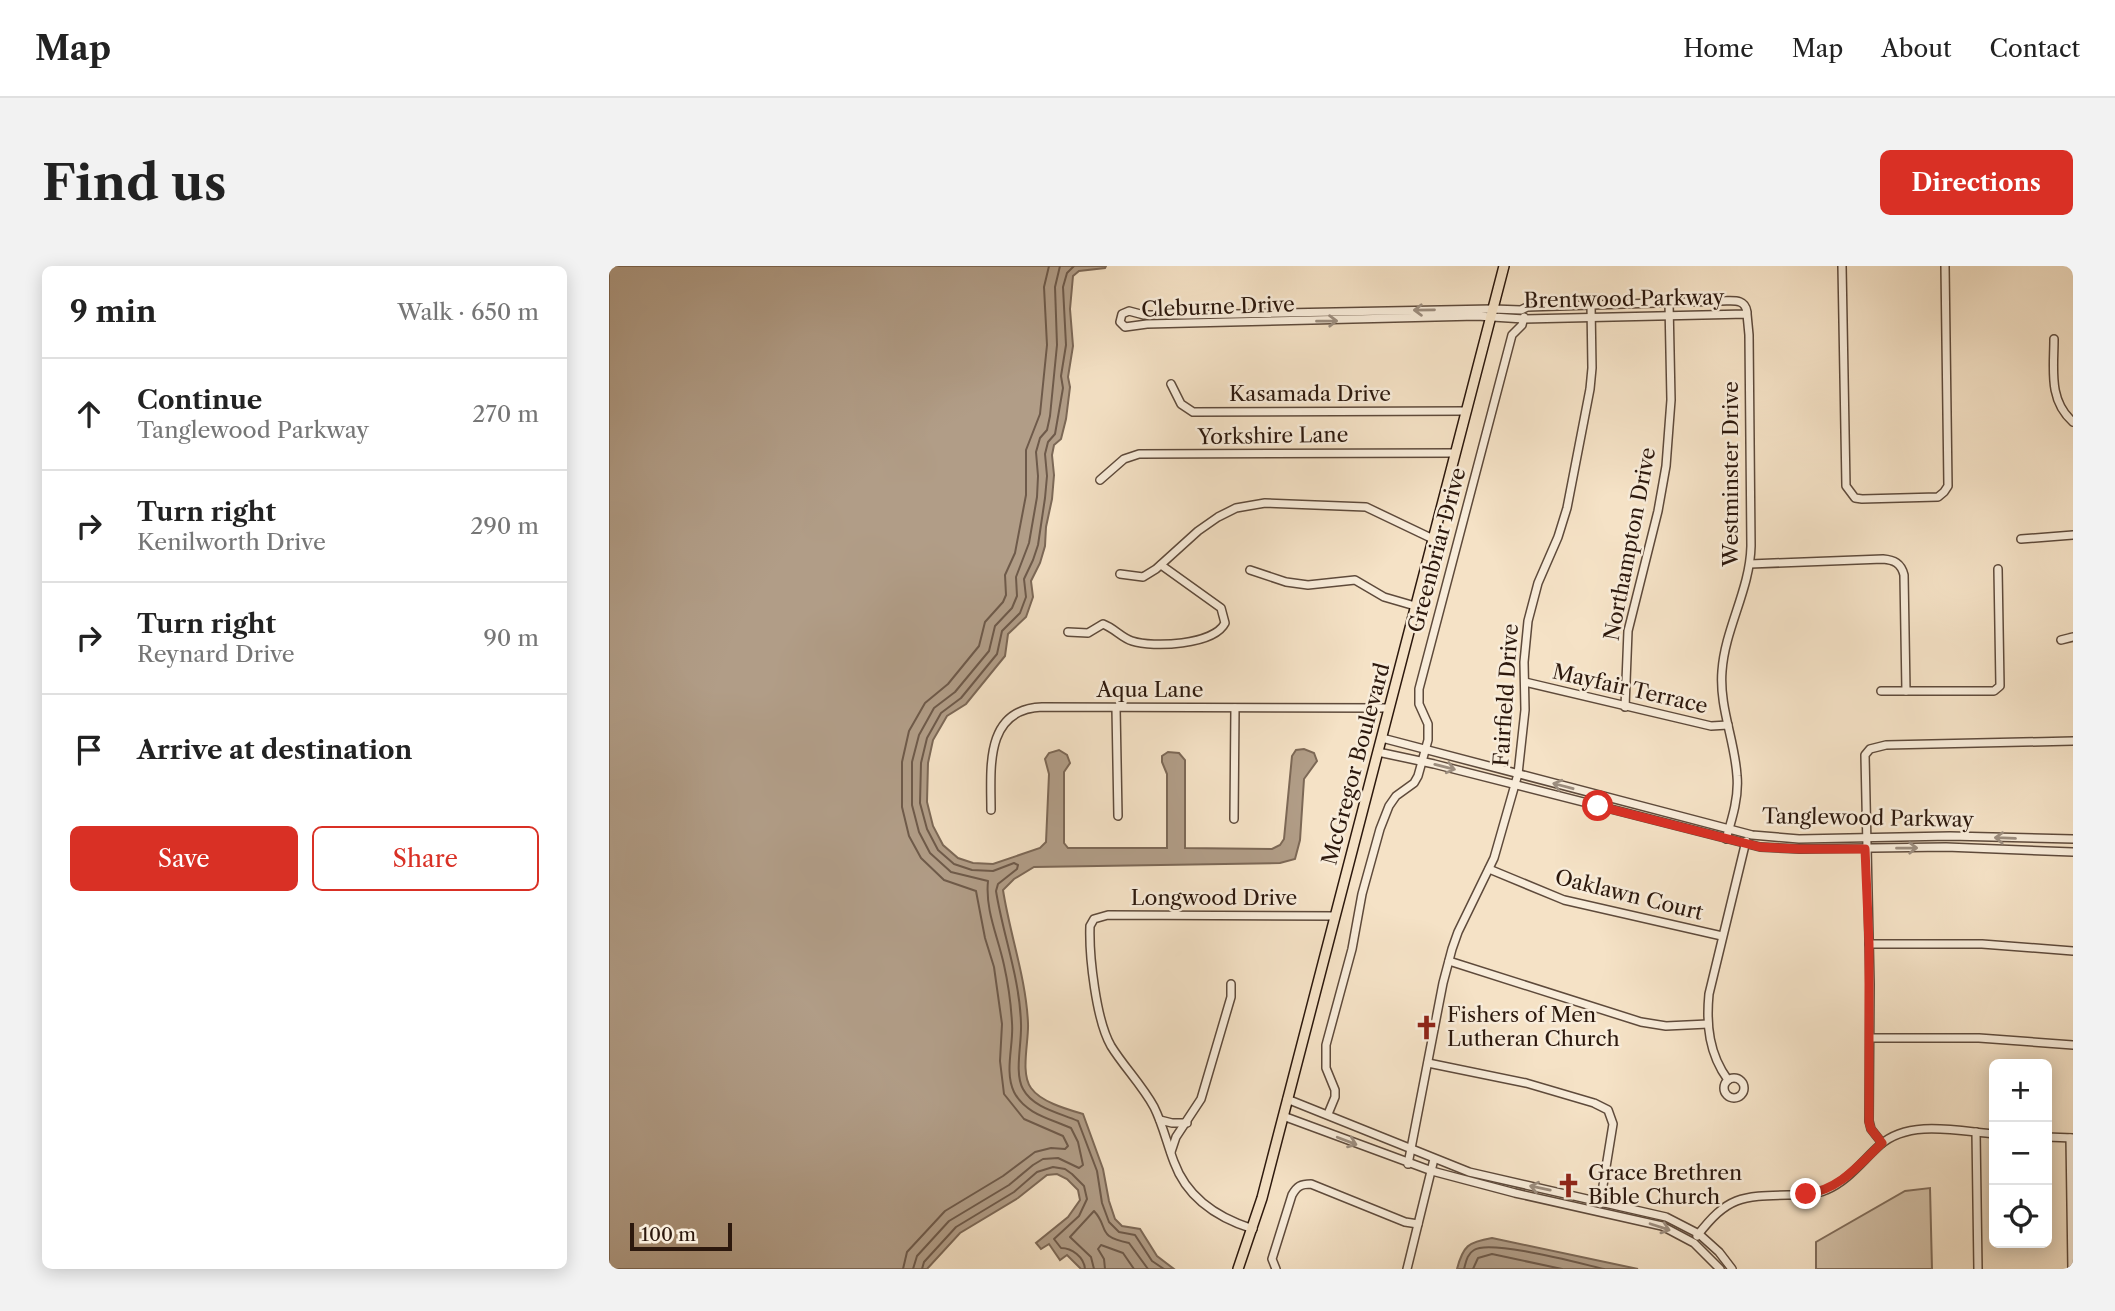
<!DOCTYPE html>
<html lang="en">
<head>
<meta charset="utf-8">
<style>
  body { margin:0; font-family:"Libre Caslon Text",serif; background:#f2f2f2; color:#222 }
  .controls { position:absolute; right:21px; bottom:21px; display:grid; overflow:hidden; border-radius:10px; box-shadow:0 4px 18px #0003 }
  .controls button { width:63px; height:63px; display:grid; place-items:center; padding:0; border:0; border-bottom:2px solid #e0e0e0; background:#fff; color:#222; font:35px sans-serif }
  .scale { position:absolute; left:21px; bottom:18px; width:102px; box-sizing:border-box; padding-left:7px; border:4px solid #2c180d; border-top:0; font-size:19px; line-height:24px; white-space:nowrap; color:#2c180d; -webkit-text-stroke:5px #f8ecda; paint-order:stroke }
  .stop { position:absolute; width:21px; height:21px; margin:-16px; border:5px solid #d93025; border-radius:50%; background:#fff }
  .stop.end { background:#d93025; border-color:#fff; box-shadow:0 2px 7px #0008 }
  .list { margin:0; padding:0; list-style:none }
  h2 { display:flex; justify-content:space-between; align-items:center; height:91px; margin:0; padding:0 28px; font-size:30px }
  h2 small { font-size:23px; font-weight:400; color:#767676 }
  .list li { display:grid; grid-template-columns:46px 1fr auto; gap:21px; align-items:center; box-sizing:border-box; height:112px; padding:0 28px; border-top:2px solid #e0e0e0 }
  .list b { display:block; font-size:26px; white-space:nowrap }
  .list p { margin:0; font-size:23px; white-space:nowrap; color:#767676 }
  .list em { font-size:23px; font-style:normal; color:#767676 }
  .actions { display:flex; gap:14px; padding:21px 28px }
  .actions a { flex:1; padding:16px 0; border:2px solid #d93025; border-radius:10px; text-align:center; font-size:24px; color:#d93025 }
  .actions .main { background:#d93025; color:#fff }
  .icon { flex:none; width:38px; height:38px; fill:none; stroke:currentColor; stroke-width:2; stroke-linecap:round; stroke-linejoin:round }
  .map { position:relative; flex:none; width:1464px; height:1003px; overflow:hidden; border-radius:10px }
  header { display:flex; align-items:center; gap:42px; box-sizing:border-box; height:98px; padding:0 35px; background:#fff; border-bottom:2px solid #e0e0e0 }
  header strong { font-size:33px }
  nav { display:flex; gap:38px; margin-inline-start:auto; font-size:24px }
  .intro { display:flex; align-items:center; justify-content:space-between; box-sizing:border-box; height:168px; padding:0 42px }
  h1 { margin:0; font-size:49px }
  .button { padding:18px 32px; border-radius:10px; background:#d93025; color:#fff; font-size:24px; font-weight:700 }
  main { display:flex; gap:42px; padding:0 42px }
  aside { flex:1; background:#fff; border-radius:10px; box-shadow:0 4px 18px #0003 }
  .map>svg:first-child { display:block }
  .green { fill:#d3c0a7; stroke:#806c5a; stroke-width:2 }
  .water { fill:#b19d87; stroke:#7c6856; stroke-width:2 }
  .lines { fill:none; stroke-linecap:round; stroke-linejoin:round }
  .shore { stroke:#6e5a4a; stroke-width:2 }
  .minor-casing { stroke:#5e4a3b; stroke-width:10 }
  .major-casing { stroke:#2c180d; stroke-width:12 }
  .minor { stroke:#f8ecda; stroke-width:7 }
  .major { stroke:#f5e2c6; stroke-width:9 }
  .oneway { stroke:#9c8d7e }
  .route { stroke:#d93025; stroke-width:9 }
  .labels { text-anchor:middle; stroke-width:5; stroke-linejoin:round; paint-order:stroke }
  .street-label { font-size:21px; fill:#2c180d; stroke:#f8ecda }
  .poi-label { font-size:21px; fill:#2c180d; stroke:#f8ecda; text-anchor:start }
</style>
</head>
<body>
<header>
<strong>Map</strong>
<nav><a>Home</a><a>Map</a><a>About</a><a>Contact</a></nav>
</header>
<div class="intro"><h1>Find us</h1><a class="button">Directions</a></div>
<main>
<aside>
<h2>9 min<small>Walk · 650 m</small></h2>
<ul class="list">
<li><svg class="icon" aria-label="ahead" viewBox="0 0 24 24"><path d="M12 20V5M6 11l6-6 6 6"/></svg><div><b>Continue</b><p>Tanglewood Parkway</p></div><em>270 m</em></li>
<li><svg class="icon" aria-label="right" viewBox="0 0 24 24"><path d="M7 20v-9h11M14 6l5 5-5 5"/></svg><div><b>Turn right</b><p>Kenilworth Drive</p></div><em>290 m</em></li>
<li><svg class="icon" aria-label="right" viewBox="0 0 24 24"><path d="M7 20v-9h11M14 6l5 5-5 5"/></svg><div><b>Turn right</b><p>Reynard Drive</p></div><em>90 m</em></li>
<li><svg class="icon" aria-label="arrive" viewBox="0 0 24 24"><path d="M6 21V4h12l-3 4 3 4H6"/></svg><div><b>Arrive at destination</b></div></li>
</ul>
<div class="actions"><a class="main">Save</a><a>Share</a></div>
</aside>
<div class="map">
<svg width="1464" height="1003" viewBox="0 0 1464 1003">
  <rect width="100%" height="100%" fill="#f5e2c6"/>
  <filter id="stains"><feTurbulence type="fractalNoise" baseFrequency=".00286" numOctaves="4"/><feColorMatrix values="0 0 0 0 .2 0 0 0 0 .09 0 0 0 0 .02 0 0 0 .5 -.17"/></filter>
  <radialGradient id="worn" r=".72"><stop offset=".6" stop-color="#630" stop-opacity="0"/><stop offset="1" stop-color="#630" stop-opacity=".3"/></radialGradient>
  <path class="green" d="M1321,922L1323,1003H1207V976L1296,925Z"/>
  <g class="water">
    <path d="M0,0H497L496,2L470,5L464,10L461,43L464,80L459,111L461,121L457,153L452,173L445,179L443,189L445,209L443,233L437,261L436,280L431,297L422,315L424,331L417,351L399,368L396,390L357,438L338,450L324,474L319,497L318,536L324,560L334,579L349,592L364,597L384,598L431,582L437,576L440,508L436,493L440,487L450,484L458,489L461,497L455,506V577L459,582H558V508L553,496V490L559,486L570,487L576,494V582L663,583L671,579L675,573L683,490L687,484L695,483L705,487L708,495L695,513L691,574L686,593L671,597L425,601L405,613L394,624C401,669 417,712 419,757C420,775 411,807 422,822C432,836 457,843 474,848L494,903L500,935L506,953L513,960L531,963L548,990L565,1003H472L458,989L451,994L440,978L432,983L427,977L459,951L471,934L469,924L458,913L448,908L438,909L409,932L351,967L318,1003H0Z"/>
    <path d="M883,972L1029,1003H848C854,980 859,976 883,972Z"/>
  </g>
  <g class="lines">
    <g class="shore">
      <path d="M465,0L458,7L454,21L457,79L452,110L454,122L446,168L439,176L436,188L438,210L436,232L429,279L424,294L415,313L417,331L411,347L393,365L388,388L352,432L332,447L318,472L312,497L311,537L318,563L329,584L345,598L363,604L384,605L405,597L409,599L408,603L389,618L387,625C394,669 411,713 412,758C413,777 405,807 414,823C424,842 451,847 469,855L488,905L493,937L500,956L510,966L526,969L543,995L555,1003"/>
      <path d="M294,1003L298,986L336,945L394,910L426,886L442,882L456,883L459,880L454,870L415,853L395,828L391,795L393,758L385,701L376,672L367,625L335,614L312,592L300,570L293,541V496L300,465L316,437L339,418L370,380L376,356L394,336L397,329L396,309L406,287L417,229V184L431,148L438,79L435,21L440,0"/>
      <path d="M304,1003L308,990L340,955L400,919L424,899L434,893L449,892L470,902L474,899L469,876L462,862C442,853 416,848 405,826C395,805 405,778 403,757C402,738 399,717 395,699C389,671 376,644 379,615L342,606L321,587L310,566L303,539V496L310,469L325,442L346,426L380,385L386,360L403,342L408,330L407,311L420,277L428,231L429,210L427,186L431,172L438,164L441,150L448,79L446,21L451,0"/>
      <path d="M313,1003L315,996L347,961L405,926L428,906L444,901L456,903L463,908L475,920L478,933L470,950L445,973L452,982C463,982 475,991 476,1003"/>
      <path d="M485,1003L482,991L461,971L485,945C501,962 486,970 520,977L539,1003"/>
      <path d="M496,1003L495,993L489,983L492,979L514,987L525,1003"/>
      <path d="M855,1003C857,996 858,988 865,984C881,973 973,998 995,1003"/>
      <path d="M864,1003L869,992L883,988L953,1003"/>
    </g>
    <defs>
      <g id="minor">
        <path d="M1233,0L1237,220L1246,232L1253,233L1329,231L1335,226L1339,220L1336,0"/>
        <path d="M1445,73C1445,103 1439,134 1464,156"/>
        <path d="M562,118L572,138L584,146L857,145"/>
        <path d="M491,214L515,193L530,188L846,187"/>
        <path d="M1412,273L1464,269"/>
        <path d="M1141,298L1274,293C1285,294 1292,297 1295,309L1297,425"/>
        <path d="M641,304L677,316L699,319L746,314L775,331L806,340"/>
        <path d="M511,308L534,311L547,303L589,265L609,251L627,242L656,237L757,241L824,273"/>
        <path d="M459,366L479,367L494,358C505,362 513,372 523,375C544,382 605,379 616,357L612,342L552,299"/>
        <path d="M1452,374L1464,371"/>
        <path d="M916,416L1102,460L1119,459"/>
        <path d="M1272,425H1385L1391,420L1389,303"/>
        <path d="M1016,441L1019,365L1049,245L1057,200L1062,134L1060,37"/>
        <path d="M507,442L509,550"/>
        <path d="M773,472L1143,569L1190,573L1341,570L1464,573"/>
        <path d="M769,486L825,498L1151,581L1191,583L1337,581L1464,586"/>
        <path d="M382,544C382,503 375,443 433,441L780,442"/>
        <path d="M625,553L626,442"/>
        <path d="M1117,573C1123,553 1130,531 1128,510C1126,475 1110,441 1113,405C1116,362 1141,324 1142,280L1140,69L1138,48V46C1136,32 1124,35 1112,35L918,41L912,44L884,43L576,49H535L520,45L513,48L511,56L516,61L538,58L868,50L915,53L1138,48"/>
        <path d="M880,603L955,634L1113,670"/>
        <path d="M1260,678H1373L1464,685"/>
        <path d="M840,695L1032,756L1057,760L1099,758"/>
        <path d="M1261,772H1370L1464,779"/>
        <path d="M819,797L917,817L985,837L999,844L1004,858L991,938"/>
        <circle cx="1125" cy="822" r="10"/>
        <path d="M1119,814C1100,788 1097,759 1100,728L1137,575"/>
        <path d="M678,833L860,906L1057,951L1090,968L1110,986L1123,1003"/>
        <path d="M719,848L726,831V824L717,802V779L743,683L753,628L771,563L780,540L787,530L805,517L809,510L819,474V458L810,438V423L903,69L913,59L915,51"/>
        <path d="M674,850L823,905L906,927L1053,960L1085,977L1111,1003"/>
        <path d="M551,854L563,857H578"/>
        <path d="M1367,866L1369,1003"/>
        <path d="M1438,871L1464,872"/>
        <path d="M1461,872L1463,1003"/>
        <path d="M1273,877L1262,863L1260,855L1261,718L1256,489L1261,483L1277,479L1464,475"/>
        <path d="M562,886L567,871L592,833L622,731V718"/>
        <path d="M799,898L834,717L843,683L849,666L885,592L909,508L916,444L915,396L919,355L929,317L949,271L958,242L981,123L983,102L982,39"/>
        <path d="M644,963C609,952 578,932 565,896C558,878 554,859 545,841C533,819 515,801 502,780C487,754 480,690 481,660L485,653L499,649L726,650"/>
        <path d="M1088,970C1119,930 1132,930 1180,929C1193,929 1206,929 1217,924C1239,915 1254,894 1271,879C1300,853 1349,865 1385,868"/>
        <path d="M667,1003L663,993L683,929C688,920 692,918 702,918L796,956L809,958"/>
        <path d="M798,1003L825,893"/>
      </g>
      <path id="major" d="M629,1003L653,932L895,0"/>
    </defs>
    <use href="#minor" class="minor-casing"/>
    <use href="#major" class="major-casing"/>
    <use href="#minor" class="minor"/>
    <use href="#major" class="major"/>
  </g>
  <defs><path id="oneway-shaft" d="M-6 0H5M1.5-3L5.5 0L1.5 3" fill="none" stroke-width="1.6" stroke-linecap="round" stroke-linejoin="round" transform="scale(1.75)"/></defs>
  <g class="oneway">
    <use href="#oneway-shaft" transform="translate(815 44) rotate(179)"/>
    <use href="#oneway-shaft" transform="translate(718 55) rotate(-1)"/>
    <use href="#oneway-shaft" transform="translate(836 501) rotate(14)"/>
    <use href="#oneway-shaft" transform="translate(954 520) rotate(-165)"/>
    <use href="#oneway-shaft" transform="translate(1396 572) rotate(-178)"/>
    <use href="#oneway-shaft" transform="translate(1298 582) rotate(-1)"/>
    <use href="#oneway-shaft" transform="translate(738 875) rotate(21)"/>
    <use href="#oneway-shaft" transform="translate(931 922) rotate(-168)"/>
    <use href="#oneway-shaft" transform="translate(1051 961) rotate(18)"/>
  </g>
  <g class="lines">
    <path class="route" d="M989,540L1151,581L1191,583H1256L1260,678V856L1262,863L1273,877C1250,899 1230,924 1197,928"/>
  </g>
  <defs>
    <symbol id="church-bare" viewBox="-9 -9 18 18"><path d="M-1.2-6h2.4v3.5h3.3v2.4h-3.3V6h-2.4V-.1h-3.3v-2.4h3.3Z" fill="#8f2418" stroke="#f8ecda" stroke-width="2.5" paint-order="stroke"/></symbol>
  </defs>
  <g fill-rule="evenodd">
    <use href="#church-bare" x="800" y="744" width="35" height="35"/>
    <use href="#church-bare" x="942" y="902" width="35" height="35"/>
  </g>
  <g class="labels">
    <g class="street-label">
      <text transform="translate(1015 33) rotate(-1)" y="7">Brentwood Parkway</text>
      <text transform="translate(609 41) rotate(-2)" y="7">Cleburne Drive</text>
      <text x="701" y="135">Kasamada Drive</text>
      <text transform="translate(664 170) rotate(-1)" y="7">Yorkshire Lane</text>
      <text transform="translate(1122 208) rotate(-90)" y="7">Westminster Drive</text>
      <text transform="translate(1021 278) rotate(-79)" y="7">Northampton Drive</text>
      <text transform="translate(828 284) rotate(-75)" y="7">Greenbriar Drive</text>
      <text transform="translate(1021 423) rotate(13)" y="7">Mayfair Terrace</text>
      <text x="541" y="431">Aqua Lane</text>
      <text transform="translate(897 429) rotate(-86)" y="7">Fairfield Drive</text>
      <text transform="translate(747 498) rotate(-75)" y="7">McGregor Boulevard</text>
      <text transform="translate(1259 552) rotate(1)" y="7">Tanglewood Parkway</text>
      <text transform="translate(1020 629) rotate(14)" y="7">Oaklawn Court</text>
      <text x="605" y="639">Longwood Drive</text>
    </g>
    <g class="poi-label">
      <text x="838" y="756">Fishers of Men<tspan x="838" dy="24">Lutheran Church</tspan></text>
      <text x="979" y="914">Grace Brethren<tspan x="979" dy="24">Bible Church</tspan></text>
    </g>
  </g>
  <rect width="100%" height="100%" filter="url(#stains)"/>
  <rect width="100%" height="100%" fill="url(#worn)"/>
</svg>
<div class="controls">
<button>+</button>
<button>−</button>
<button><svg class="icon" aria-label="locate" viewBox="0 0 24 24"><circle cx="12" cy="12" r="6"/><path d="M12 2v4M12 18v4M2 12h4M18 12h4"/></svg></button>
</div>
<div class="scale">100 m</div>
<div class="stop" style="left:989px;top:540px"></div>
<div class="stop end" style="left:1197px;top:928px"></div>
</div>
</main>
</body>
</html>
